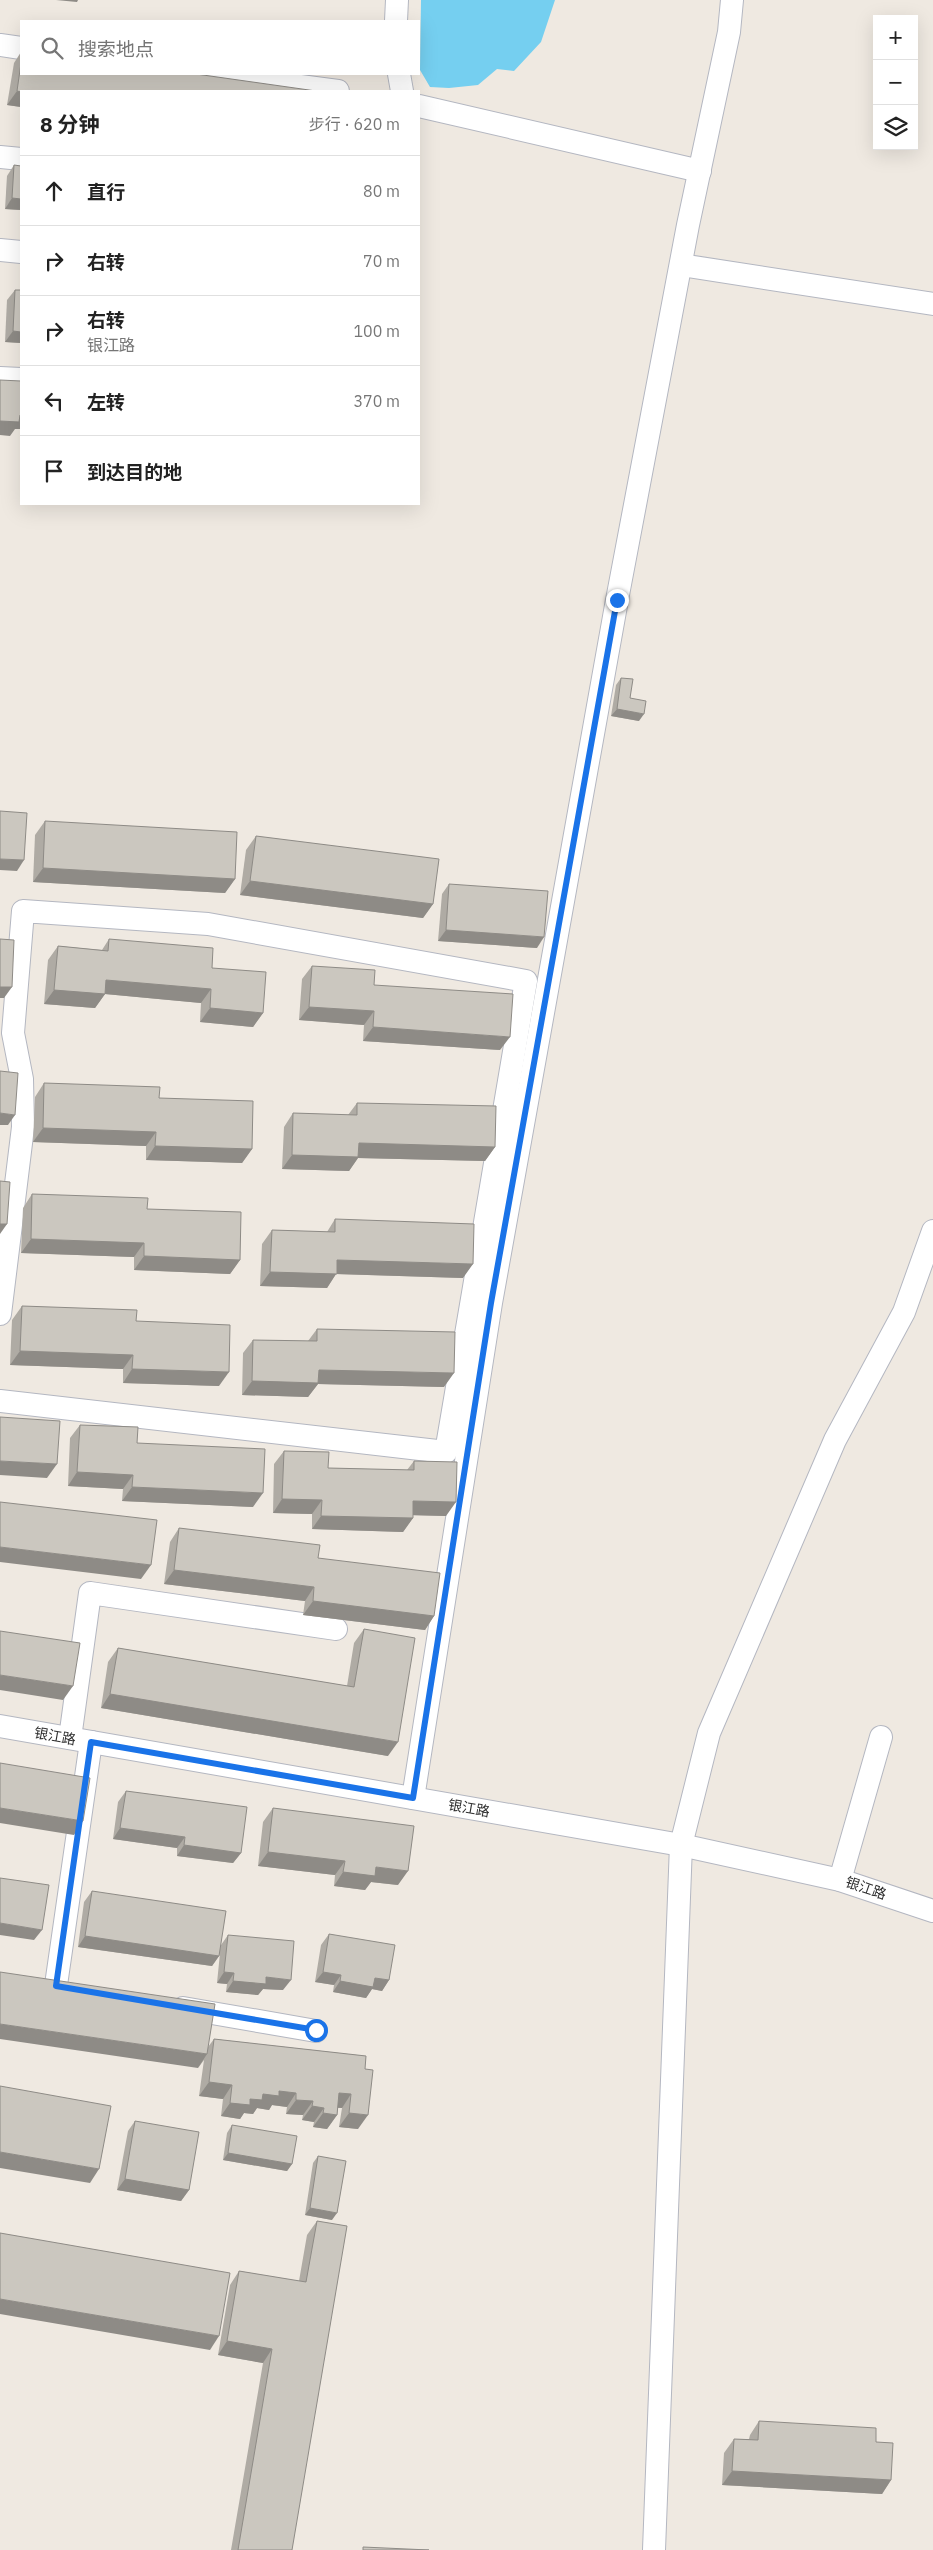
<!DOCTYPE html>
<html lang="zh">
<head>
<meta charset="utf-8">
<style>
  body { margin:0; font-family:"IBM Plex Sans","Noto Sans SC",sans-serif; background:#f2f2f2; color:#222 }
  .controls { position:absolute; right:15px; top:15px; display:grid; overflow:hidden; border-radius:0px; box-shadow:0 5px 20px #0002 }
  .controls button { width:45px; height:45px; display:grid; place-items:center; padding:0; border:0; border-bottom:1px solid #e0e0e0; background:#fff; color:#222; font:25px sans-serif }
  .stop { position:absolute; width:15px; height:15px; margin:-11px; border:4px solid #1a73e8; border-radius:50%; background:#fff }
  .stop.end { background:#1a73e8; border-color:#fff; box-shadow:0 1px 5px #0008 }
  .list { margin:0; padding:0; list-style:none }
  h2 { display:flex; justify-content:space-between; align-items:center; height:65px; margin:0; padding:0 20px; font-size:21px }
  h2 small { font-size:16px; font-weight:400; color:#767676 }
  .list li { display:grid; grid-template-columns:32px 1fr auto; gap:15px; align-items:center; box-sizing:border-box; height:70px; padding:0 20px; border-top:1px solid #e0e0e0 }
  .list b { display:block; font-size:19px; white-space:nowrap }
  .list p { margin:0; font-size:16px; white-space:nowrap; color:#767676 }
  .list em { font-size:16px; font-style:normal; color:#767676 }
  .icon { flex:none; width:28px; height:28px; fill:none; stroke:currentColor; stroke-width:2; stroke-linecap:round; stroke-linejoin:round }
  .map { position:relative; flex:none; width:933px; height:2550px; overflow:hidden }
  .search { position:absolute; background:#fff; box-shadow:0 5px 20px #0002; left:20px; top:20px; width:400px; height:55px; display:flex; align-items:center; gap:12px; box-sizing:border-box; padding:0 18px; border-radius:0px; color:#767676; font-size:19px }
  .panel { position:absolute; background:#fff; box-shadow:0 5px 20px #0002; left:20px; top:90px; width:400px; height:415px; border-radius:0px }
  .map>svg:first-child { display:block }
  .water { fill:#75cff0 }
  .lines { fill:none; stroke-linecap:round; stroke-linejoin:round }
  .minor-casing { stroke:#b4b7c1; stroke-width:24 }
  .minor { stroke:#fff; stroke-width:22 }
  .wall { fill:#afaba4 }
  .shaded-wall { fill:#8e8b86 }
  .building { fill:#cbc7bf; stroke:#8e8b86 }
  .route { stroke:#1a73e8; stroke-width:6 }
  .labels { text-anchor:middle; stroke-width:4; stroke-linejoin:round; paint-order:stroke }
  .street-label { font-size:14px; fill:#2e2e2e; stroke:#fff }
</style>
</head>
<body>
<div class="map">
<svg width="933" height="2550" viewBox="0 0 933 2550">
  <rect width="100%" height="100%" fill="#efe9e1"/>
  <path class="water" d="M421,0H555L541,42L514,71L497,69L478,85L449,88L430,87L420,70Z"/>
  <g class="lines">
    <defs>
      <g id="minor">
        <path d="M396,21L397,0"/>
        <path d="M0,45L21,48"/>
        <path d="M210,74L338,91"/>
        <path d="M399,74L402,91"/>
        <path d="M419,106L700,171"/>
        <path d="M0,157L21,159"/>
        <path d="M0,250L21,252"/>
        <path d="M681,265L933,304"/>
        <path d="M0,378L21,379"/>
        <path d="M0,1314L23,1127L22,1079L13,1033L23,911L208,924L526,981L446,1452L0,1401"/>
        <path d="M0,1726L681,1845L840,1880L933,1911"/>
        <path d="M70,1738L90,1593L336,1629"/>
        <path d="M413,1798L491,1303L617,600L688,225L729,32L732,0"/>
        <path d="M840,1880L881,1737"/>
        <path d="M56,1985L91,1742"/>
        <path d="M183,2008L316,2031"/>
        <path d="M654,2550L681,1845L709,1733L835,1440L904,1312L933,1231"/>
      </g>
    </defs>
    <use href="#minor" class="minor-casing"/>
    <use href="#minor" class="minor"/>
  </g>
  <g class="wall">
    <path d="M21,52V107L7,105L14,63Z"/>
    <path d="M14,165L21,210L5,209L7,176Z"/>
    <path d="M15,290L21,343L5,342L7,300Z"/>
    <path d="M621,678L630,698L639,721L611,716L616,685Z"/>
    <path d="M45,821L235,879L225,893L33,882L35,835Z"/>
    <path d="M256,836L433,904L423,918L240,895L246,850Z"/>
    <path d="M449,884L537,948L438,941L442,894Z"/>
    <path d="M109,939L212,968L263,1013L253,1027L200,1022L201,1003L105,994L95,1008L44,1004L48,960L58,946L102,950Z"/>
    <path d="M312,966L374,985L500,1050L363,1041L364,1025L299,1020L302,979Z"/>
    <path d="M44,1083L159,1098L252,1149L242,1163L146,1160V1146L33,1142L35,1097Z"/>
    <path d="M357,1103L495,1147L485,1161L358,1158L349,1171L282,1169L284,1127L293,1113L348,1115Z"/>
    <path d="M32,1194L147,1209L240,1260L230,1274L134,1270V1257L21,1253L23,1208Z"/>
    <path d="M335,1219L463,1278L336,1274L327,1288L260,1286L262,1244L272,1230L327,1232Z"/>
    <path d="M22,1306L136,1321L219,1386L123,1383V1369L10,1365L12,1320Z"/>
    <path d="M317,1329L444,1387L318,1384L308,1397L242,1395L243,1353L253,1340L308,1341Z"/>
    <path d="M80,1425L137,1443L253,1507L122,1501L123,1489L68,1486L70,1438Z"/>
    <path d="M284,1451L328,1468L407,1470L414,1461L446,1516L413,1515V1518L403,1532L312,1529V1514L273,1513L274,1464Z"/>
    <path d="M179,1528L318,1558L434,1616L425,1630L303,1615L305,1601L164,1584L170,1542Z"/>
    <path d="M364,1629L388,1756L101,1708L108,1662L118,1648L347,1686L354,1643Z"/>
    <path d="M126,1791L241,1853L233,1863L177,1856V1848L113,1839L118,1802Z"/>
    <path d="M273,1808L398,1885L371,1882L365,1890L334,1886L335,1875L258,1866L263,1822Z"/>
    <path d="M92,1891L221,1945L228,1935L283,1990L263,1989L258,1995L226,1992L227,1984L217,1983L220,1953L219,1956L212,1966L78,1947L84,1902Z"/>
    <path d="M329,1934L389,1980L382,1991L372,1989L366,1998L333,1992L334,1985L315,1982L321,1945Z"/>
    <path d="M214,2039L366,2056L358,2129L339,2127L342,2108H338L337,2115L327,2129L313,2127L314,2122L302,2120L303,2115L286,2114L287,2107L272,2105L269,2110L257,2108L253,2114L244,2113L240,2119L221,2116L223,2099L199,2096L204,2060L198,2068L208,2047Z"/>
    <path d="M135,2121L189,2190L181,2201L117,2190L128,2131Z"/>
    <path d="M232,2125L292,2164L287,2171L223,2160L227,2133Z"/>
    <path d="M318,2156L332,2220L305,2215L313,2163Z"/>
    <path d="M317,2221L292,2550H231L263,2363L218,2355L230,2285L239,2271L299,2281L307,2235Z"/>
    <path d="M759,2421L891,2480L882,2494L722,2485L724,2453L734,2439H749L750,2435Z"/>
  </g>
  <g class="shaded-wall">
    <path d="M56,0H78L77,2Z"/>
    <path d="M17,91L21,92V107L7,105Z"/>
    <path d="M12,198L21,199V210L5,209Z"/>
    <path d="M13,331L21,332V343L5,342Z"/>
    <path d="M20,415H21V429H15L10,436L0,435V421Z"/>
    <path d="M617,709L644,714L639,721L611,716Z"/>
    <path d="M0,859L24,860L17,871L0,870Z"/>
    <path d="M43,868L235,879L225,893L33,882Z"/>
    <path d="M250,881L433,904L423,918L240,895Z"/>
    <path d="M446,930L544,937L537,948L438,941Z"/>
    <path d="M106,980L211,989L201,1003L105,994L95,1008L44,1004L54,990Z"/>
    <path d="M0,987H12L4,998H0Z"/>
    <path d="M309,1007L374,1011L364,1025L299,1020Z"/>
    <path d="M210,1008L263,1013L253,1027L200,1022Z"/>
    <path d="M373,1027L510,1037L500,1050L363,1041Z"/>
    <path d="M0,1113L15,1115L8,1125H0Z"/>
    <path d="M43,1128L156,1132L146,1146L33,1142Z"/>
    <path d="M359,1143L495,1147L485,1161L358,1158L349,1171L282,1169L292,1155Z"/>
    <path d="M155,1146L252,1149L242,1163L146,1160Z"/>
    <path d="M0,1224H7L0,1234Z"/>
    <path d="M31,1239L144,1243L134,1257L21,1253Z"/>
    <path d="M144,1256L240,1260L230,1274L134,1270Z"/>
    <path d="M337,1260L473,1264L463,1278L336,1274L327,1288L260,1286L270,1272Z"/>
    <path d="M20,1351L133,1355L123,1369L10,1365Z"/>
    <path d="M132,1369L229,1372L219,1386L123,1383Z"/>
    <path d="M319,1370L454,1373L444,1387L318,1384L308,1397L242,1395L252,1381Z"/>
    <path d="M0,1461L57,1464L47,1478L0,1475Z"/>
    <path d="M77,1472L133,1475L123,1489L68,1486Z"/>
    <path d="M132,1487L263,1493L253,1507L122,1501Z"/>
    <path d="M282,1499L322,1500L312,1514L273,1513Z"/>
    <path d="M413,1501L456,1502L446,1516L404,1515Z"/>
    <path d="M321,1516L413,1518L403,1532L312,1529Z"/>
    <path d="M0,1547L151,1565L141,1579L0,1562Z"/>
    <path d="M174,1570L314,1587L305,1601L164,1584Z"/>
    <path d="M313,1601L434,1616L425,1630L303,1615Z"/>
    <path d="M0,1675L73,1686L63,1700L0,1690Z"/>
    <path d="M110,1694L398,1742L388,1756L101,1708Z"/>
    <path d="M0,1808L83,1821L74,1835L0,1823Z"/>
    <path d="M120,1828L185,1837L177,1848L113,1839Z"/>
    <path d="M184,1845L241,1853L233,1863L177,1856Z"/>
    <path d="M268,1852L345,1861L335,1875L258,1866Z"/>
    <path d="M376,1867L408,1871L398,1885L371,1882L365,1890L334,1886L343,1872Z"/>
    <path d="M0,1923L42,1930L34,1940L0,1935Z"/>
    <path d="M85,1936L219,1956L212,1966L78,1947Z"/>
    <path d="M224,1972L234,1973L227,1984L217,1983Z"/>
    <path d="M323,1972L341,1975L334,1985L315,1982Z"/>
    <path d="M266,1977L291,1980L283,1990L263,1989L258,1995L226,1992L233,1981Z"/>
    <path d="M375,1978L389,1980L382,1991L372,1989L366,1998L333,1992L340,1981Z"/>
    <path d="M0,2024L207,2054L198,2068L0,2039Z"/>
    <path d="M209,2082L232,2085L223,2099L199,2096Z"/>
    <path d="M279,2091L296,2093L287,2107L272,2105L269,2110L257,2108L253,2114L244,2113L240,2119L221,2116L230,2103L250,2099L263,2094Z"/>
    <path d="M339,2093L351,2094L342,2108L329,2107Z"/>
    <path d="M296,2100L313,2101L303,2115L286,2114Z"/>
    <path d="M312,2106L324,2108L314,2122L302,2120Z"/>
    <path d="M323,2113L337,2115L327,2129L313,2127Z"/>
    <path d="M349,2113L368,2115L358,2129L339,2127Z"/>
    <path d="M0,2152L99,2169L90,2183L0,2168Z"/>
    <path d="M228,2153L292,2164L287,2171L223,2160Z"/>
    <path d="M125,2179L189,2190L181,2201L117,2190Z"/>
    <path d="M310,2208L337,2213L332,2220L305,2215Z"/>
    <path d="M0,2299L219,2336L210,2350L0,2314Z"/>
    <path d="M227,2341L272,2349L263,2363L218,2355Z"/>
    <path d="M732,2471L891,2480L882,2494L722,2485Z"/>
  </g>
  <g class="building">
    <path d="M21,63V74H196L316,91H21V92L17,91Z"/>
    <path d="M14,165L21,166V199L12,198Z"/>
    <path d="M15,290H21V332L13,331Z"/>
    <path d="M0,380L21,381V415H20L19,422L0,421Z"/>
    <path d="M621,678L633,679L630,698L646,701L644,714L617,709Z"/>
    <path d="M0,811L27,813L24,860L0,859Z"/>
    <path d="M45,821L237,832L235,879L43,868Z"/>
    <path d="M256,836L439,859L433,904L250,881Z"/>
    <path d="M449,884L548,891L544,937L446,930Z"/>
    <path d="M0,939L14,940L12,987H0Z"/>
    <path d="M109,939L213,948L212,968L266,972L263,1013L210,1008L211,989L106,980L105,994L54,990L58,946L108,951Z"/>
    <path d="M312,966L375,970L374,985L513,994L510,1037L373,1027L374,1011L309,1007Z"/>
    <path d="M0,1071L18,1073L15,1115L0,1113Z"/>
    <path d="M44,1083L160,1087L159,1098L253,1101L252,1149L155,1146L156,1132L43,1128Z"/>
    <path d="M357,1103L496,1106L495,1147L359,1143L358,1157L292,1155L293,1113L357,1115Z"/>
    <path d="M0,1181L10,1182L7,1224H0Z"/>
    <path d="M32,1194L148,1198L147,1209L241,1212L240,1260L144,1256V1243L31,1239Z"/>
    <path d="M335,1219L474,1224L473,1264L337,1260V1274L270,1272L272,1230L335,1232Z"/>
    <path d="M22,1306L137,1310L136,1321L230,1325L229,1372L132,1369L133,1355L20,1351Z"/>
    <path d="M317,1329L455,1332L454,1373L319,1370L318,1383L252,1381L253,1340L317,1341Z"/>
    <path d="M0,1417L60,1421L57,1464L0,1461Z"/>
    <path d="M80,1425L138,1427L137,1443L265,1449L263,1493L132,1487L133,1475L77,1472Z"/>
    <path d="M284,1451L329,1452L328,1468L414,1470V1461L457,1462L456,1502L413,1501V1518L321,1516L322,1500L282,1499Z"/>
    <path d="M0,1502L157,1520L151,1565L0,1547Z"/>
    <path d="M179,1528L320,1545L318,1558L440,1573L434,1616L313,1601L314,1587L174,1570Z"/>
    <path d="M364,1629L415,1638L398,1742L110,1694L118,1648L354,1687Z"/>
    <path d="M0,1631L80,1643L73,1686L0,1675Z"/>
    <path d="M0,1763L90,1778L83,1821L0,1808Z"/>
    <path d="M126,1791L247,1807L241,1853L184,1845L185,1837L120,1828Z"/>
    <path d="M273,1808L414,1826L408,1871L376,1867L375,1876L343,1872L345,1861L268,1852Z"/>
    <path d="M0,1878L49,1885L42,1930L0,1923Z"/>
    <path d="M92,1891L226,1911L219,1956L85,1936Z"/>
    <path d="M329,1934L395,1945L389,1980L375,1978L373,1987L340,1981L341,1975L323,1972Z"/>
    <path d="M228,1935L294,1941L291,1980L266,1977V1984L233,1981L234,1973L224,1972Z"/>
    <path d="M0,1972L215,2004L207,2054L0,2024Z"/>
    <path d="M214,2039L366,2056L365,2069L373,2070L368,2115L349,2113L351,2094L339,2093L337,2115L323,2113L324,2108L312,2106L313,2101L296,2100V2093L279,2091V2096L263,2094L262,2100L250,2099V2105L230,2103L232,2085L209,2082Z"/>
    <path d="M0,2086L111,2106L99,2169L0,2152Z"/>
    <path d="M135,2121L199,2132L189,2190L125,2179Z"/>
    <path d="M232,2125L297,2136L292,2164L228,2153Z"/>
    <path d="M318,2156L346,2161L337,2213L310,2208Z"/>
    <path d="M317,2221L347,2226L292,2550H238L272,2349L227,2341L239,2271L306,2282Z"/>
    <path d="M0,2233L230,2273L219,2336L0,2299Z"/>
    <path d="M759,2421L876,2428V2442L893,2443L891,2480L732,2471L734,2439L758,2440Z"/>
    <path d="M363,2547L429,2550H363Z"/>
  </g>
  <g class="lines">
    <path class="route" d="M316,2030L56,1986L91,1742L413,1798L491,1303L617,600"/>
  </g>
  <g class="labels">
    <g class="street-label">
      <text transform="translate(55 1736) rotate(10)" y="5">银江路</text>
      <text transform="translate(469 1808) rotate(10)" y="5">银江路</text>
      <text transform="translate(866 1888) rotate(19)" y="5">银江路</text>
    </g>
  </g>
</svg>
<div class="controls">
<button>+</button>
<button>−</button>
<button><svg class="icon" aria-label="layers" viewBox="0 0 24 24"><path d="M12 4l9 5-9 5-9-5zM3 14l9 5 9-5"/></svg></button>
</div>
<div class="stop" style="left:316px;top:2030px"></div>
<div class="stop end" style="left:617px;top:600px"></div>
<div class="search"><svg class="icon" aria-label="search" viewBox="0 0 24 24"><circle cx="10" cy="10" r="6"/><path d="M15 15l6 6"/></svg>搜索地点</div>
<section class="panel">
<h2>8 分钟<small>步行 · 620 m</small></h2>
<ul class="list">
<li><svg class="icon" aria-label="ahead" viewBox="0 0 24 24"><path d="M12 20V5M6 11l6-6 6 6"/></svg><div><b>直行</b></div><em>80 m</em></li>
<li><svg class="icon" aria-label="right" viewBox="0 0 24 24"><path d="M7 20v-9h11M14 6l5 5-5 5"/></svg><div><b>右转</b></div><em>70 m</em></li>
<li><svg class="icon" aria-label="right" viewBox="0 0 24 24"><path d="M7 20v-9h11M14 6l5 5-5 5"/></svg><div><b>右转</b><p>银江路</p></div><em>100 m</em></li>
<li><svg class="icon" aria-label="left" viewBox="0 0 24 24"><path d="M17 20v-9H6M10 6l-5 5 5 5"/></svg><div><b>左转</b></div><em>370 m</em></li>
<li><svg class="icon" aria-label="arrive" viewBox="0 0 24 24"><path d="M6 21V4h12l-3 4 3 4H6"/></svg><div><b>到达目的地</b></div></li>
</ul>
</section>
</div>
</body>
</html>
